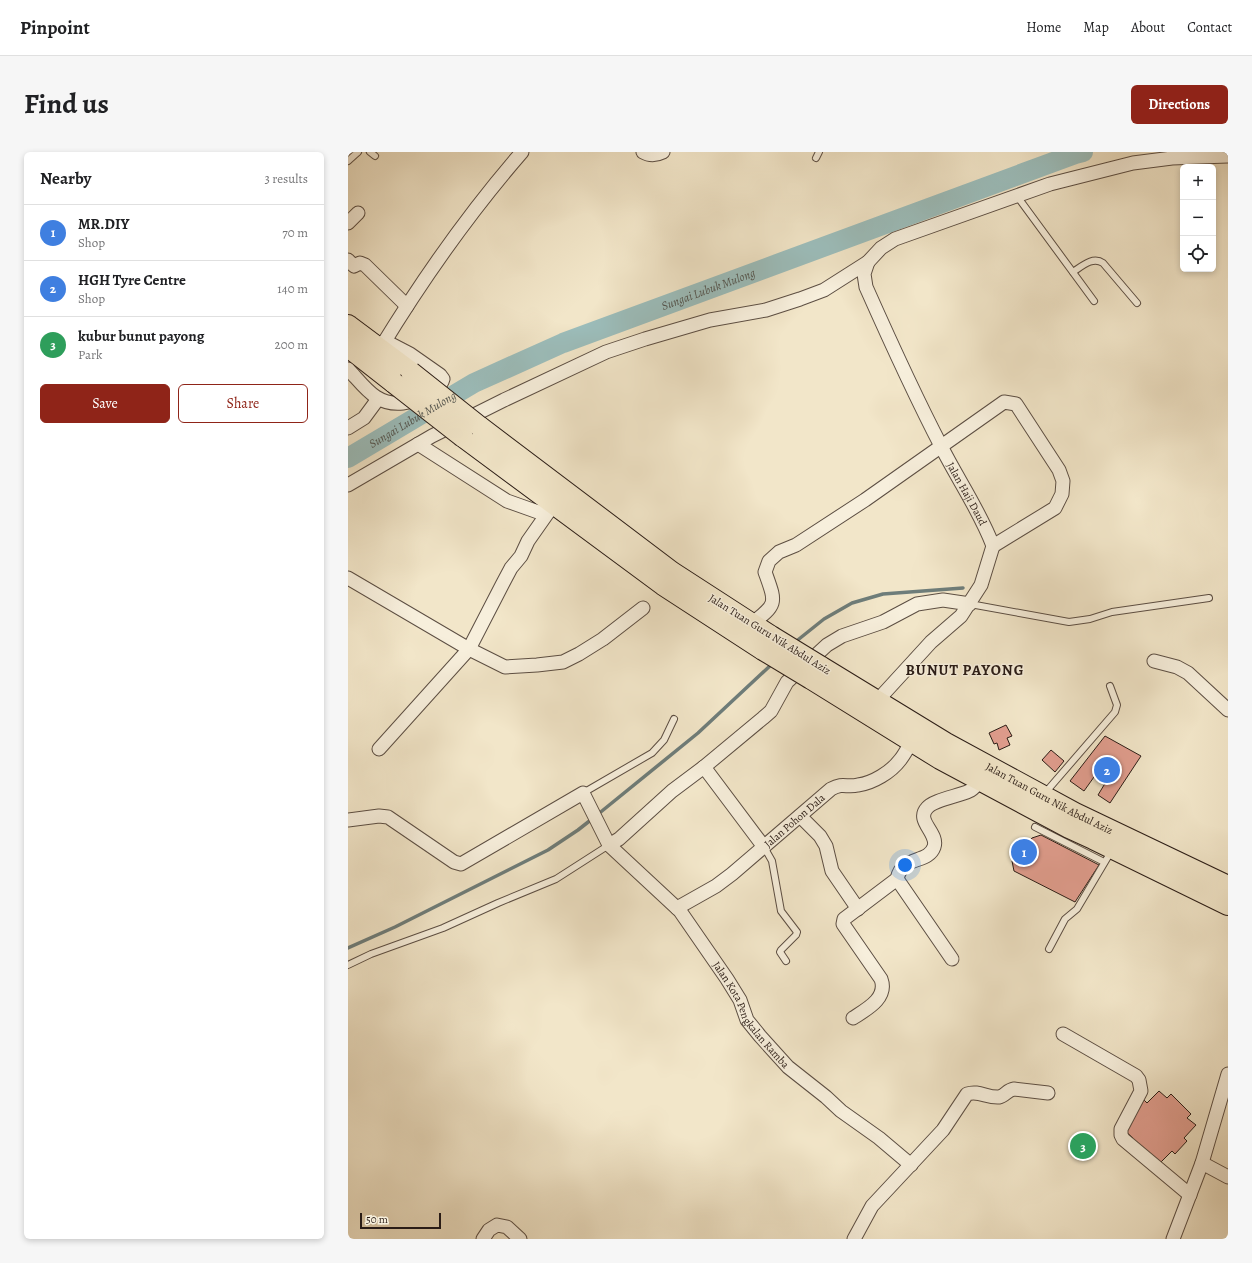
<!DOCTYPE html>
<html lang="en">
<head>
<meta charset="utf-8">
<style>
  body { margin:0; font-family:Alegreya,serif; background:#f6f6f6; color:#202124 }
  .controls { position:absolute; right:12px; top:12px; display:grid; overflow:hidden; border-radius:6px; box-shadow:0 2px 6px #0003 }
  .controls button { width:36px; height:36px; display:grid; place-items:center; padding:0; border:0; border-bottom:1px solid #e0e0e0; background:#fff; color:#202124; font:20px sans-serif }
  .scale { position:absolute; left:12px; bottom:10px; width:81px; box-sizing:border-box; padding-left:4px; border:2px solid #2a1c16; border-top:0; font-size:11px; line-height:14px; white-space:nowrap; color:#2a1c16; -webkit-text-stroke:3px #f7efdc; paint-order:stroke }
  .you { position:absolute; left:557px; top:713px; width:14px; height:14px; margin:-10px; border:3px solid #fff; border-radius:50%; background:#1a73e8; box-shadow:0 0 0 6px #1a73e833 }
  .badge { display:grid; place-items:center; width:26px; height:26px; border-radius:50%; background:#8f2418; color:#fff; font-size:13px; font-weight:700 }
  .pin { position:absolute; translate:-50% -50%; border:2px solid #fff; box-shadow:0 1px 4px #0006 }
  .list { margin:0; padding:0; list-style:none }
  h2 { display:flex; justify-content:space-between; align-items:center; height:52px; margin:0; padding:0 16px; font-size:17px }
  h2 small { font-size:13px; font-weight:400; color:#757577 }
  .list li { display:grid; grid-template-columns:26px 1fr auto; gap:12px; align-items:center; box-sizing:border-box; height:56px; padding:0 16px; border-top:1px solid #e0e0e0 }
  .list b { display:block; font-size:15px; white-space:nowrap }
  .list p { margin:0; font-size:13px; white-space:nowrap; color:#757577 }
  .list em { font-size:13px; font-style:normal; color:#757577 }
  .actions { display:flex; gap:8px; padding:12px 16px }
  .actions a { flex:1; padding:9px 0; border:1px solid #8f2418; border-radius:6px; text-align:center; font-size:14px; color:#8f2418 }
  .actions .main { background:#8f2418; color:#fff }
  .icon { flex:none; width:22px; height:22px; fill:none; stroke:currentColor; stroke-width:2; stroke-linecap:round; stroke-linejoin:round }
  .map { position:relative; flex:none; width:880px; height:1087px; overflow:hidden; border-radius:6px }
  header { display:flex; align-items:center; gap:24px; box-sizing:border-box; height:56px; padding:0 20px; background:#fff; border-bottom:1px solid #e0e0e0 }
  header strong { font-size:19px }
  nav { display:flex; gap:22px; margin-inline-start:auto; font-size:14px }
  .intro { display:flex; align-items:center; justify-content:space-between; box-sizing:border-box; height:96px; padding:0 24px }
  h1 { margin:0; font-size:28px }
  .button { padding:10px 18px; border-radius:6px; background:#8f2418; color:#fff; font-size:14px; font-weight:700 }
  main { display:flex; gap:24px; padding:0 24px }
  aside { flex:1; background:#fff; border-radius:6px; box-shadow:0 2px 6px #0003 }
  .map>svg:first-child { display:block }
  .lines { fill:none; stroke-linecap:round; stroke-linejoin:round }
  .stream { stroke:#6e7d7a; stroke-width:3.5 }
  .river { stroke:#9cbebc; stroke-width:20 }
  .building { fill:#e29e8f; stroke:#2a1c16 }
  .service-casing { stroke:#5c4e43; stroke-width:8 }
  .minor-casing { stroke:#5c4e43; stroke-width:15 }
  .primary-casing { stroke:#2a1c16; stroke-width:22 }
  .service { stroke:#f7efdc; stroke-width:6 }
  .minor { stroke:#f7efdc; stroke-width:13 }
  .primary { stroke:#f2e6c9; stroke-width:20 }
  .primary-bridge-casing { stroke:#2a1c16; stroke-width:22; stroke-linecap:butt }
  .primary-bridge { stroke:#f2e6c9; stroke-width:20 }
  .labels { text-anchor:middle; stroke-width:3; stroke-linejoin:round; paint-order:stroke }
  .street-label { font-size:11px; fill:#2a1c16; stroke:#f7efdc }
  .water-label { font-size:12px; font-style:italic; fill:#525550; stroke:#f7efdc }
  .district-label { font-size:15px; font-weight:bold; letter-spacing:1px; fill:#2a1c16; stroke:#f7efdc }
</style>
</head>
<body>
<header>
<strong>Pinpoint</strong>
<nav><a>Home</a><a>Map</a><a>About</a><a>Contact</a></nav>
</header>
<div class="intro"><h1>Find us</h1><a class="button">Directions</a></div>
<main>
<aside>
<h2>Nearby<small>3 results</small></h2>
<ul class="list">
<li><span class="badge" style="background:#3f7fe0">1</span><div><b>MR.DIY</b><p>Shop</p></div><em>70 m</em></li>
<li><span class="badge" style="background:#3f7fe0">2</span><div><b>HGH Tyre Centre</b><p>Shop</p></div><em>140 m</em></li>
<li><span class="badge" style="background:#2e9e5b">3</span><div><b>kubur bunut payong</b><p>Park</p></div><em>200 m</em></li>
</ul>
<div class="actions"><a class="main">Save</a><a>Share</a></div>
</aside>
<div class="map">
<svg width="880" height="1087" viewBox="0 0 880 1087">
  <rect width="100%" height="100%" fill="#f2e6c9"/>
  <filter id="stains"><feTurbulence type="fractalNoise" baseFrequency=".005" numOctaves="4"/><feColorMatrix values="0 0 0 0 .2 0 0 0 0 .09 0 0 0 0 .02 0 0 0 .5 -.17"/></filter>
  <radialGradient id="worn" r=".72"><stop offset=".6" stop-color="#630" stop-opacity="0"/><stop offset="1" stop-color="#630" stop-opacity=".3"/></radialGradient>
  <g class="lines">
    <g class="stream">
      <path d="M446,491L476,467L504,451L535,442L615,436"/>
      <path d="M249,663L350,581L424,512"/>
      <path d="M0,796L47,775L200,698L230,678L244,667"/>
    </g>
    <path class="river" id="s1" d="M0,306L126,231L215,191L727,2L735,0"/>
  </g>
  <g class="building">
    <path d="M658,573L664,584L659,586L662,593L651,598L649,591L646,592L641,581Z"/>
    <path d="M757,584L793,604L762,651L750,643L770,610L761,604L736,639L722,629Z"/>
    <path d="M703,598L716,609L707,620L694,608Z"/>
    <path d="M693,683L751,713L727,750L666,719L664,709L684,686Z"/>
    <path d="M811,939L819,946L823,942L843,962L839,966L848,973L836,986L839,989L827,1002L824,999L811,1012L781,990L785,986L775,977L787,964L784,961L796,948L799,951Z"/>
  </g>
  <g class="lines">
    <defs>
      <g id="service">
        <path d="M22,0L27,4"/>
        <path d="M468,6L471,0"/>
        <path d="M0,9L10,0"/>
        <path d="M669,44L746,149"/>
        <path d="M725,120C734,114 745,104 755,111L789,151"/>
        <path d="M622,452L721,470L742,467L764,460L861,446"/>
        <path d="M235,641L304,601L316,588L326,567"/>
        <path d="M697,641L767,560L769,553L762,534"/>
        <path d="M687,675L756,710"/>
        <path d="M416,695L424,709L433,759L449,780L448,783L433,798L432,800L438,809"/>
        <path d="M701,797L717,767L729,757L764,698"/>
        <path d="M0,813L23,802L95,776L150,751L208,727L261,693"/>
      </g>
      <g id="minor">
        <path d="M295,0C302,4 309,3 315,0"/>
        <path d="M0,71L10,61"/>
        <path d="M0,108L6,114L12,111L17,113L59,154"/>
        <path id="s2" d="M520,110L516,122L518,135C542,189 566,242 593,294C610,328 632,359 645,394L633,433L613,464L583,490L529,549"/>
        <path d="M32,197C74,128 121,61 174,0"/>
        <path d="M0,217C17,235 28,254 55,251C63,250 71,248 78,243C84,239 93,235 95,227L92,223L62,202L37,189"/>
        <path d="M0,276L16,266L30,247"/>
        <path d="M70,292L159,349L190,360L201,359"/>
        <path d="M0,333L84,284L156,248L258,200L297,187L362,168L418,158L452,147L476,138L520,110L533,96L547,87L702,32L785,11L824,6L880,4"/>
        <path d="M0,426L121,497L157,515L189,513L215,510L231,502L255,487L295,456"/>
        <path d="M403,472C430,452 428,451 417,420L421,409L431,400L448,393L517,348L656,250L668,252L711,318L715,329L714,342L707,356L645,394"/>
        <path d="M806,509L829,515L840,521L880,558"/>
        <path d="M31,597L121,497L154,433L163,416L173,404L180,389L206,352"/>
        <path d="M356,615L416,695"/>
        <path d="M452,664L472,684L478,694L484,719L510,757"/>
        <path id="s3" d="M0,668L31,664L40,665L106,710L113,712L235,641L261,693L332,759L379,827L392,848L399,868L412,884L440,915L478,945L493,959L531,986L563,1013"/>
        <path d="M261,693L271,687L324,639L356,615L415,566L423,559L439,530L479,493L494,484L535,470L569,452L595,448L622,452"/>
        <path d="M549,727L604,807"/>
        <path id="s4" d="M329,756L368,734L384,722L483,637C496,630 498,636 510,633C525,631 543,620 552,608C557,602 560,595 564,589"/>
        <path d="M505,866C519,857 540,846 533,827L495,772L496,767L549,727C554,703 580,712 586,695C591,681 567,669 579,656C585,648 611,644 621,639C626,637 629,632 632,629"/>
        <path d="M715,882L788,924L791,928L793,939L773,977V983L775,987L842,1043"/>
        <path d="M854,1011L880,1025"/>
        <path d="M135,1087L141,1078L149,1073L159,1075L172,1087"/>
        <path d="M506,1087L524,1054L595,978L619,942C631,938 639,946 651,945C657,944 659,938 666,937L700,941"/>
        <path d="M825,1087L854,1011L880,922"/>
      </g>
      <g id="primary">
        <path d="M0,173L63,220"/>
        <path d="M0,195L46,231"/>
        <path d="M131,274L324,420L423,484"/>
        <path d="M115,285L315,433L415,498"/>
        <path id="s5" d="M472,514L598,591L727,661L880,734"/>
        <path d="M463,527L592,607L721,676L745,687L880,753"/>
      </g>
    </defs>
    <use href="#service" class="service-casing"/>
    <use href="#minor" class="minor-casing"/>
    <use href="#primary" class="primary-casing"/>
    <use href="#service" class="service"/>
    <use href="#minor" class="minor"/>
    <use href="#primary" class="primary"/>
    <defs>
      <g id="primary-bridge">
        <path d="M63,220L131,274"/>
        <path d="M46,231L115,285"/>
        <path d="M423,484L472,514"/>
        <path d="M415,498L463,527"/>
      </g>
    </defs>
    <use href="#primary-bridge" class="primary-bridge-casing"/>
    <use href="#primary-bridge" class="primary-bridge"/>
  </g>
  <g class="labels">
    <g class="street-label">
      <text dy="4" stroke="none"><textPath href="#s2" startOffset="256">Jalan Haji Daud</textPath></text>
      <text transform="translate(422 482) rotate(32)" y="4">Jalan Tuan Guru Nik Abdul Aziz</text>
      <text dy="4" stroke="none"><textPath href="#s5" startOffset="265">Jalan Tuan Guru Nik Abdul Aziz</textPath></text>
      <text dy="4" stroke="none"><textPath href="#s4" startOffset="147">Jalan Pohon Dala</textPath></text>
      <text dy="4" stroke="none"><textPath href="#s3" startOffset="550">Jalan Kota Pengkalan Ramba</textPath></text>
    </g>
    <g class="water-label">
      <text dy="4" stroke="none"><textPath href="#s1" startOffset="399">Sungai Lubuk Mulong</textPath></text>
      <text dy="4" stroke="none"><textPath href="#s1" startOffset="75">Sungai Lubuk Mulong</textPath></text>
    </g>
    <g class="district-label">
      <text x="617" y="523">BUNUT PAYONG</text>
    </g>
  </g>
  <rect width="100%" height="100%" filter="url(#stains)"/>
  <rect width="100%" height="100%" fill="url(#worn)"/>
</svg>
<div class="controls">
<button>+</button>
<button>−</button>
<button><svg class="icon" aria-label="locate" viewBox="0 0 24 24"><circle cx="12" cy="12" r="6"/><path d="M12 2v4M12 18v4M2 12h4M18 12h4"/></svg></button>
</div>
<div class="scale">50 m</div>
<div class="you"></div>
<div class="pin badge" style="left:676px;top:700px;background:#3f7fe0">1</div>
<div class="pin badge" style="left:759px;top:618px;background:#3f7fe0">2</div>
<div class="pin badge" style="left:735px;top:994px;background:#2e9e5b">3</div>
</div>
</main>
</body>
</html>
